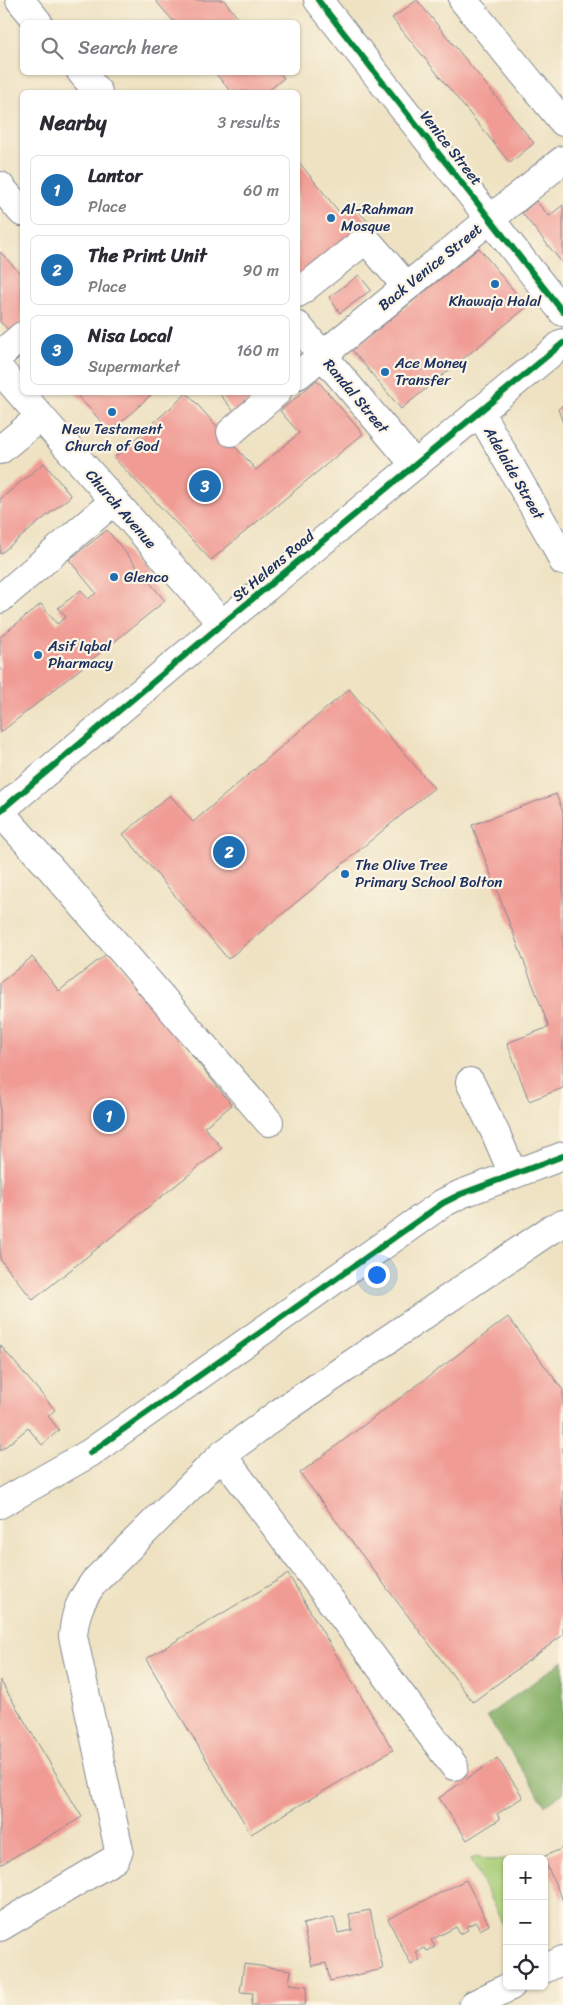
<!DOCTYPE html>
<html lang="en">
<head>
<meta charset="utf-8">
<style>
  body { margin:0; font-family:Sriracha,sans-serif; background:#f2f2f3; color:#2b2b33 }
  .controls { position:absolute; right:15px; bottom:15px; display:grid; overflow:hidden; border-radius:8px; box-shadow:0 1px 4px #0004 }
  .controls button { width:45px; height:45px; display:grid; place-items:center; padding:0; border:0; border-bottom:1px solid #e1e1e2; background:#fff; color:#2b2b33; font:25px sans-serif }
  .you { position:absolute; left:376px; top:1274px; width:18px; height:18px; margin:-12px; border:4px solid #fff; border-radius:50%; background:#1a73e8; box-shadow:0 0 0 8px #1a73e833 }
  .badge { display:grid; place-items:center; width:32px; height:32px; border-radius:50%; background:#1f6fb2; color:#fff; font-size:16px; font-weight:700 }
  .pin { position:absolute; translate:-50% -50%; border:2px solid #fff; box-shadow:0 1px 5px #0006 }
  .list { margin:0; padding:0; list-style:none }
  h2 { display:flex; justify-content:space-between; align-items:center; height:65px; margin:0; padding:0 20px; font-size:21px }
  h2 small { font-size:16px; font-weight:400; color:#7c7c81 }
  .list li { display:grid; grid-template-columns:32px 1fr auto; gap:15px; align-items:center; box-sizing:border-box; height:70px; margin:0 10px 10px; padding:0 10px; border:1px solid #e1e1e2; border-radius:8px }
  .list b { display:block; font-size:19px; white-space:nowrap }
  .list p { margin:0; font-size:16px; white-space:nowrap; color:#7c7c81 }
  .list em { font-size:16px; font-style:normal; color:#7c7c81 }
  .icon { flex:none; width:28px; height:28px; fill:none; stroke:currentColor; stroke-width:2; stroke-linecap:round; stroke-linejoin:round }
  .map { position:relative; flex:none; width:563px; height:2005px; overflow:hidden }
  .search { position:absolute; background:#fff; box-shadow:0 1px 4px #0004; left:20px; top:20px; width:280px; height:55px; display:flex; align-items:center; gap:12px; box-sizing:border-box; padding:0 18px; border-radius:8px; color:#7c7c81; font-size:19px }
  .panel { position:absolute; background:#fff; box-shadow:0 1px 4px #0004; left:20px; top:90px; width:280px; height:305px; border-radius:8px }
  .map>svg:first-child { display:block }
  .green { fill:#a8cd77; stroke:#627e6a }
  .forest { fill:#86b068; stroke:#507063 }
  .building { fill:#f09c95 }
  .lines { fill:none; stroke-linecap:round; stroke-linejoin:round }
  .minor-casing { stroke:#848890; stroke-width:30 }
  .major-casing { stroke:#848890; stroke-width:30 }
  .minor { stroke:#fff; stroke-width:28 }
  .major { stroke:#fff; stroke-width:28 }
  .cycleway-casing { stroke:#fcf5e5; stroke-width:9 }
  .cycleway { stroke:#00873e; stroke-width:6 }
  .poi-dot { fill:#1f6fb2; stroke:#fcf5e5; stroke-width:2 }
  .labels { text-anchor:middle; stroke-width:4.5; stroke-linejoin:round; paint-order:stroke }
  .street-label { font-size:15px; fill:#1b2f5e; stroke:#fcf5e5 }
  .poi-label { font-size:15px; fill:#1b2f5e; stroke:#fcf5e5; text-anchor:start }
</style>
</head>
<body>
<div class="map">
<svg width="563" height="2005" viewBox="0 0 563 2005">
  <rect width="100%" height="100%" fill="#fcf5e5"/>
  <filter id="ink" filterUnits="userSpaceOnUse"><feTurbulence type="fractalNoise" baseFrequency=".02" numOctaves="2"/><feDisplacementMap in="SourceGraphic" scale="10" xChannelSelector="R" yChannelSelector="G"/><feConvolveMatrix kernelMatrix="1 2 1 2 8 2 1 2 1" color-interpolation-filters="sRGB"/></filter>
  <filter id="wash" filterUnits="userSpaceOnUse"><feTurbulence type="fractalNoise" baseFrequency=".0096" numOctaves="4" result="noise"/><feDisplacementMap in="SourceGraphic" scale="20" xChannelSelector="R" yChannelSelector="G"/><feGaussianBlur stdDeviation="1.12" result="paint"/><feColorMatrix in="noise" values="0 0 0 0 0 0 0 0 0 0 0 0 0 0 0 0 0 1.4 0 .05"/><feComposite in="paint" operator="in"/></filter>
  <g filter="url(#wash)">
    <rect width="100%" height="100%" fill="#eee2c2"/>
    <path class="green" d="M477,1856L486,1860L507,1859V1933L471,1859Z"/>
    <path class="forest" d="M563,1661V1793L545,1805L487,1716Z"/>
    <g id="blocks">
      <g class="building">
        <path d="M155,0H224L238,18L236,20L238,22H174Z"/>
        <path d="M417,0L534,143L510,163L392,18Z"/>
        <path d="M218,72H279L284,78L267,92H245L243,91L241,92H231L216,74Z"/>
        <path d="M298,161L340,213L352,203L368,222L300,278L298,276Z"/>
        <path d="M536,201L549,216L563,205V264L522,213Z"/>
        <path d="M479,248L527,307L401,409L352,350Z"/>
        <path d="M0,252L22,275V322L11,332L0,322Z"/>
        <path d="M359,275L371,290L340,313L329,297Z"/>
        <path d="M317,380L363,434L211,560L114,458L187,393L256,470L299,433L280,411Z"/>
        <path d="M74,392H154L111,432Z"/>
        <path d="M218,392H259L235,413Z"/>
        <path d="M563,405V423L558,409Z"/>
        <path d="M44,463L71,496L0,554V499Z"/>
        <path d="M107,530L165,601L0,733V637L41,604L57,624L66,617L58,608L81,590L88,599L96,593L69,560Z"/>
        <path d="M349,689L434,788L228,959L123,834L170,795L193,822Z"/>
        <path d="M556,794L563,812V1088L529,1101L507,1043L549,1027L472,825Z"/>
        <path d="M109,952L232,1105L204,1127L222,1148L33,1300L0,1259V983L32,957L59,991Z"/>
        <path d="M508,1317L563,1390V1635L473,1702L300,1473Z"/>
        <path d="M0,1345L55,1410L48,1416L59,1430L42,1445L28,1428L0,1451Z"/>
        <path d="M288,1574L393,1750L251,1834L146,1659Z"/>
        <path d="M0,1680L82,1817L0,1865Z"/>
        <path d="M497,1758L523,1797L497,1814L500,1819L467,1840L439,1798Z"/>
        <path d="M563,1848V1901L543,1857Z"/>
        <path d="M466,1880L489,1925L480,1930L476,1922L466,1927L468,1930L460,1934L456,1927L431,1940L435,1947L427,1951L425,1948L416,1952L420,1960L411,1965L388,1919Z"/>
        <path d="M370,1910L383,1969L330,1981L326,1963L312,1966L303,1924L334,1917L338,1933L352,1930L349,1914Z"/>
        <path d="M244,1964L291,1970L289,1984L307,1986L305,2005H251L253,1993L240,1992Z"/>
      </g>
    </g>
  </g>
  <g filter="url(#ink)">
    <use href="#blocks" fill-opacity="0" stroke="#848890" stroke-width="1"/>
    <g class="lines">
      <defs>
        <g id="minor">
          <path d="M20,0L38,22"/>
          <path d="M318,0L563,312"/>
          <path d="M463,0L563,122"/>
          <path d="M81,72L98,92"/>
          <path d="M0,186L22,212"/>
          <path d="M298,293L360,244L365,242L370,244L406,286"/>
          <path d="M298,326L415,465"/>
          <path d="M0,355L22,336"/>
          <path d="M0,370L222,624"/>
          <path d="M298,375L563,160"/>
          <path d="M479,411L555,544L563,561"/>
          <path d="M231,432L277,392"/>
          <path d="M0,450L40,417"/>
          <path d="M0,599L114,501"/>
          <path d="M0,812L53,871L269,1122"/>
          <path d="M470,1082L495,1132L513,1174"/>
          <path d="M0,1504L90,1453L443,1203L461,1194L563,1156"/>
          <path d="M454,1766L222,1455L279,1413L550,1230L563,1224"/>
          <path d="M0,1927L115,1859L119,1850L73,1636C75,1613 80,1601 94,1582L222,1455"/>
          <path d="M544,1969L563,1960"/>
          <path d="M473,2005L511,1986"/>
        </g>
        <path id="major" d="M0,811L222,624L563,343"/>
      </defs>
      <use href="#minor" class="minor-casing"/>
      <use href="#major" class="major-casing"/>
      <use href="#minor" class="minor"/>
      <use href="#major" class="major"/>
      <defs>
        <g id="cycleway">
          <path d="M318,0L563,312"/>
          <path d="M0,811L222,624L563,343"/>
          <path d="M90,1453L443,1203L461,1194L563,1156"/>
        </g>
      </defs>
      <use href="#cycleway" class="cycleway-casing"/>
      <use href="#cycleway" class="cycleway"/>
    </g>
  </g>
  <g class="poi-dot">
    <circle cx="331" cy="218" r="5"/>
    <circle cx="495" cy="284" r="5"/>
    <circle cx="385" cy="372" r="5"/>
    <circle cx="112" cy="412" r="5"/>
    <circle cx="114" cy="577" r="5"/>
    <circle cx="38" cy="655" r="5"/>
    <circle cx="345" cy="874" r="5"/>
  </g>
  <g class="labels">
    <g class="street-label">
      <text transform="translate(451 148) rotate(52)" y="5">Venice Street</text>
      <text transform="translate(430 267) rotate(-39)" y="5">Back Venice Street</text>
      <text transform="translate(356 396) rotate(50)" y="5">Randal Street</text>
      <text transform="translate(514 473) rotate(60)" y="5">Adelaide Street</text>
      <text transform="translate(121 509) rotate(49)" y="5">Church Avenue</text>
      <text transform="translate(273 566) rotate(-40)" y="5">St Helens Road</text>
    </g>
    <g class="poi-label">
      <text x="341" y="214">Al-Rahman<tspan x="341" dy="17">Mosque</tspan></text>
      <text x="495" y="306" text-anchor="middle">Khawaja Halal</text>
      <text x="395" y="368">Ace Money<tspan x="395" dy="17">Transfer</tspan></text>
      <text x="112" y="434" text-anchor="middle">New Testament<tspan x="112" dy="17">Church of God</tspan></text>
      <text x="124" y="582">Glenco</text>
      <text x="48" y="651">Asif Iqbal<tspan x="48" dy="17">Pharmacy</tspan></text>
      <text x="355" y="870">The Olive Tree<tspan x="355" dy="17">Primary School Bolton</tspan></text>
    </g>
  </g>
</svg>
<div class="controls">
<button>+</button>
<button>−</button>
<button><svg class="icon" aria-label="locate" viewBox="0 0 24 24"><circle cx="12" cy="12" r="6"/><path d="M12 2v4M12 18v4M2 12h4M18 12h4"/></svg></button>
</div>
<div class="you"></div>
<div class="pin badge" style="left:109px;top:1116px">1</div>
<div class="pin badge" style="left:229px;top:852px">2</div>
<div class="pin badge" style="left:205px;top:486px">3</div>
<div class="search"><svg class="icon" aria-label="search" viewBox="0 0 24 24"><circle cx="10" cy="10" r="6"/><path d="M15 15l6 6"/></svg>Search here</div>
<section class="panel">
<h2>Nearby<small>3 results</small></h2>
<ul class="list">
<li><span class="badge">1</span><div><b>Lantor</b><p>Place</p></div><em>60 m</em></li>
<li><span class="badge">2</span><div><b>The Print Unit</b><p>Place</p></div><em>90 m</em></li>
<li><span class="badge">3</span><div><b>Nisa Local</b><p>Supermarket</p></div><em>160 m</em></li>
</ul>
</section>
</div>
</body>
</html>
